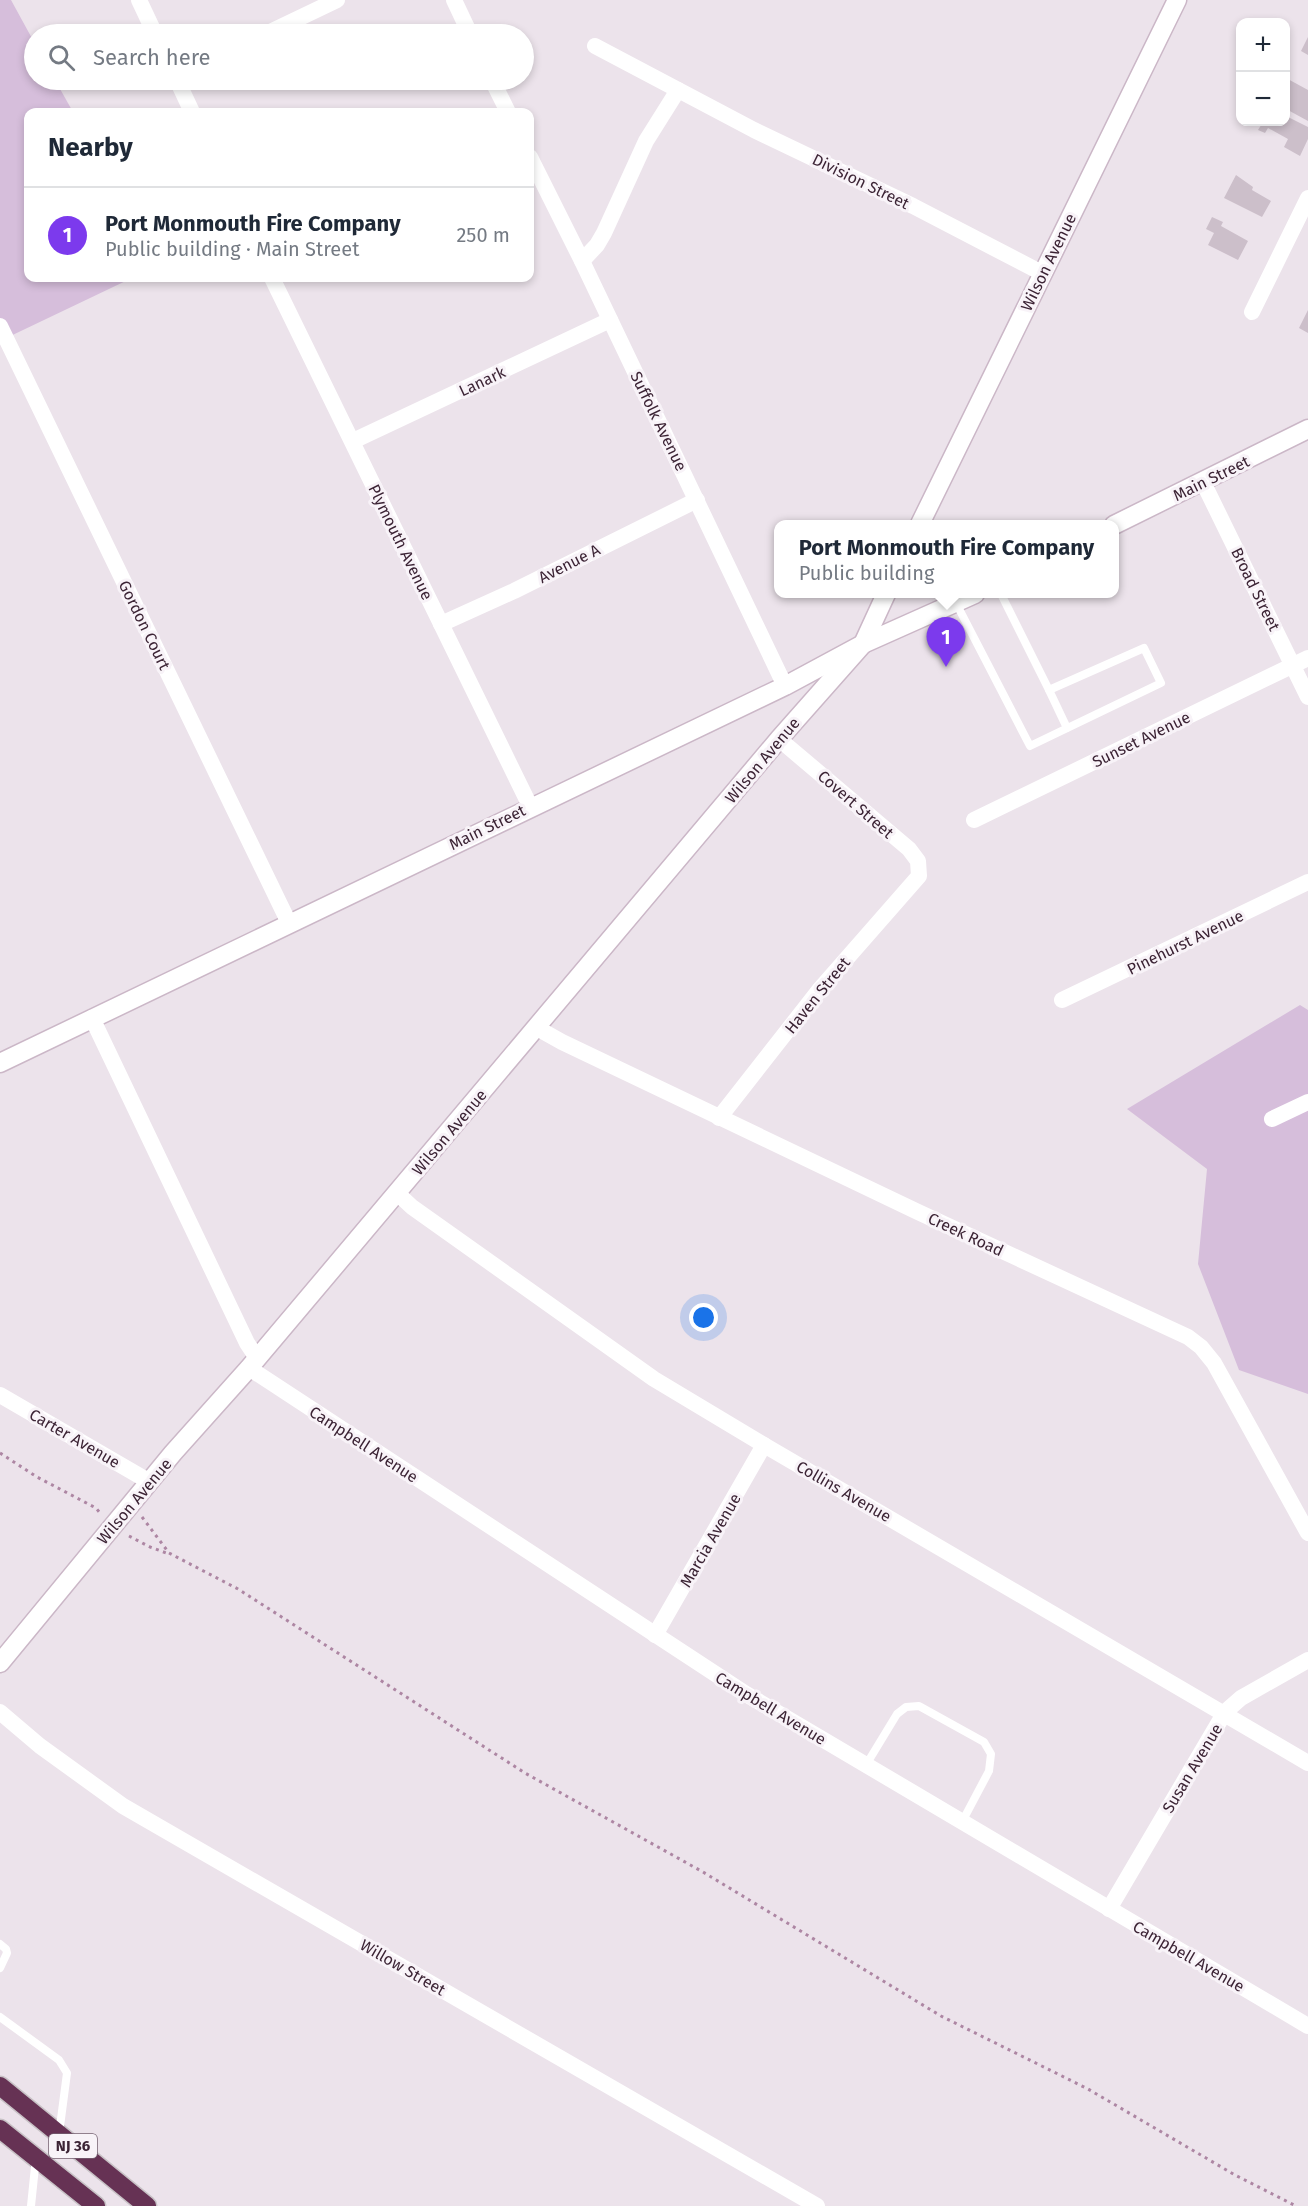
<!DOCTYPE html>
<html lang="en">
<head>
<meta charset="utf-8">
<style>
  body { margin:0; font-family:"Fira Sans",sans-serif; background:#f6f6f7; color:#1f2937 }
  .controls { position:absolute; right:18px; top:18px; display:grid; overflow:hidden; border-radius:12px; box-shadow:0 3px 9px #0003 }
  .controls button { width:54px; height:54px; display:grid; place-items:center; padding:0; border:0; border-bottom:2px solid #e0e1e3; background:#fff; color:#1f2937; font:30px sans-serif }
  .you { position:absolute; left:704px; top:1318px; width:21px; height:21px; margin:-15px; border:4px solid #fff; border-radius:50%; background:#1a73e8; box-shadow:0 0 0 9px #1a73e833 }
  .badge { display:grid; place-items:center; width:39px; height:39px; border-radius:50%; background:#7c3aed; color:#fff; font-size:20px; font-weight:700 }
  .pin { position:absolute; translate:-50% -50px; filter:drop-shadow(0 2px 3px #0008) }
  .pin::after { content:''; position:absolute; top:32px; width:21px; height:18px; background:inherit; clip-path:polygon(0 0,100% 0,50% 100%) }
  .popup { position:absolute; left:774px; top:520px; width:345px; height:78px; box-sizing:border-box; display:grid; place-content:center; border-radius:12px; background:#fff; filter:drop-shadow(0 2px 4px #0005); font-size:20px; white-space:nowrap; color:#747a83 }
  .popup b { font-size:22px; color:#1f2937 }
  .popup::after { content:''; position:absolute; left:50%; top:100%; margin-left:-12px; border:12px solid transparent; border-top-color:#fff }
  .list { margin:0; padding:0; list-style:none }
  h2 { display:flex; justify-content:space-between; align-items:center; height:78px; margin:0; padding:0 24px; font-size:26px }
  h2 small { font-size:20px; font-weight:400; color:#747a83 }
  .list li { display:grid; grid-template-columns:39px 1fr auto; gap:18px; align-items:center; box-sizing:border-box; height:96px; padding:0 24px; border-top:2px solid #e0e1e3 }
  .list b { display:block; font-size:22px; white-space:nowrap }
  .list p { margin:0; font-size:20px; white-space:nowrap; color:#747a83 }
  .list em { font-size:20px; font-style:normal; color:#747a83 }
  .icon { flex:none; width:33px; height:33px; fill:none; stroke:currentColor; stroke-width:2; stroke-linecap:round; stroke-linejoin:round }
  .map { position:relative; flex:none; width:1308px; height:2206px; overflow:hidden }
  .search { position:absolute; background:#fff; box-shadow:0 3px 9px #0003; left:24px; top:24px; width:510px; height:66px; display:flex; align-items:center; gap:15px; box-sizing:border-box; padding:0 21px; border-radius:33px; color:#747a83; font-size:22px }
  .panel { position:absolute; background:#fff; box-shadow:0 3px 9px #0003; left:24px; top:108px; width:510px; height:174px; border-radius:12px }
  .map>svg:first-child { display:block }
  .green { fill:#d6bedb }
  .building { fill:#ccbfca }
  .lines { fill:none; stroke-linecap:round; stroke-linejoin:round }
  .secondary-casing { stroke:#cbb7c7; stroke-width:21 }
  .highway-casing { stroke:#c8c2c6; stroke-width:21 }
  .path { stroke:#ad86a3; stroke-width:3; stroke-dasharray:3 4.5; stroke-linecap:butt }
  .lane { stroke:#fff; stroke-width:8 }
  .street { stroke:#fff; stroke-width:16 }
  .secondary { stroke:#fff; stroke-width:18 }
  .highway { stroke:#663254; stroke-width:18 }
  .labels { text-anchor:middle; stroke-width:6; stroke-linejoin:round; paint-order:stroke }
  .shield { fill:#f8f3f8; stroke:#746270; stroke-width:1.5 }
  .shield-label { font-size:15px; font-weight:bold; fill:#3c2435 }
  .street-label { font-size:16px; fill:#3c2435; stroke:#f8f3f8 }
</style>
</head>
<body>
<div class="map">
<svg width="1308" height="2206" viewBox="0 0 1308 2206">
  <rect width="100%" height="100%" fill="#ece3eb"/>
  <g class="green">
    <path d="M0,0H11L34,42V80H55L73,112H28V278H132L0,341Z"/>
    <path d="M1300,1005L1308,1010V1394L1239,1370L1198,1264L1207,1169L1127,1109Z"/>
  </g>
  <g class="building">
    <path d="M1308,37V55L1301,51Z"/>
    <path d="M1286,78L1308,90V121L1286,109Z"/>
    <path d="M1286,116L1308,127V139L1300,156L1284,147L1288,139L1268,128L1265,133L1258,130L1263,122H1286Z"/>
    <path d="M1236,175L1253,187L1252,190L1271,201L1262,217L1224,198Z"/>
    <path d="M1212,217L1223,222L1221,226L1248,241L1238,260L1208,245L1214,233L1206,229Z"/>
    <path d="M1308,310V333L1299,328Z"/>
  </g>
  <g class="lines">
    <defs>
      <g id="secondary">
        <path d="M920,524L1177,0"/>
        <path d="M1114,525L1308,429"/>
        <path d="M0,1063L785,686L863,644L975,594"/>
        <path d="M0,1663L173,1453L249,1368L779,739L863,644L886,594"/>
      </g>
      <g id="highway">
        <path d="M0,2086L147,2206"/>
        <path d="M0,2129L96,2206"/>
      </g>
    </defs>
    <use href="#secondary" class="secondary-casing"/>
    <use href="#highway" class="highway-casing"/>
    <g class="path">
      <path d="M0,1453L37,1477L96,1508L100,1513"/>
      <path d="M142,1517L169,1553L238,1589L525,1773L703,1872L941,2016L1088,2089L1235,2175L1296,2206"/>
      <path d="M129,1536L150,1547L169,1554"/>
    </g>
    <g class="lane">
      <path d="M956,603L1030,746L1161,683L1144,648L1049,690L1001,594"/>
      <path d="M1049,690L1067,728"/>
      <path d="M866,1765L897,1714L906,1707L919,1706L984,1742L991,1754L989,1771L962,1822"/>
      <path d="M0,1944L6,1949L7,1953L0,1968"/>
      <path d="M0,2017L59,2060L67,2073L59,2134"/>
      <path d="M31,2206L36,2157"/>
    </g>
    <g class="street">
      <path d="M139,0L155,34"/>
      <path d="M454,0L470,34"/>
      <path d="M266,34L337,0"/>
      <path d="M595,46L754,130L913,206L1042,273"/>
      <path d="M177,80L192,112"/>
      <path d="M492,80L508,112"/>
      <path d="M530,157L582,261L785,686"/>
      <path d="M582,261L597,245L604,233L646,141L678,90"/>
      <path d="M272,278L530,806"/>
      <path d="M1252,312L1308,198"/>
      <path d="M0,326L289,923"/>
      <path d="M353,441L610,320"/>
      <path d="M1203,482L1308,697"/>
      <path d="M441,624L514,591L697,500"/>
      <path d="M974,820L1308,658"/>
      <path d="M1062,1000L1308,882"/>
      <path d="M92,1018L247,1343L257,1358"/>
      <path d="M537,1028L562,1042L918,1212L1188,1337L1201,1347L1214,1363L1308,1533"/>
      <path d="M719,1118L820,989L919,876L918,861L909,849L779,739"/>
      <path d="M1272,1119L1308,1102"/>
      <path d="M397,1193L412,1207L654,1379L764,1445L1308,1763"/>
      <path d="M249,1368L746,1694L1308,2026"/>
      <path d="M0,1395L150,1482"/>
      <path d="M655,1635L764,1445"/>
      <path d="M0,1712L40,1746L123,1806L817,2206"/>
      <path d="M1109,1909L1225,1712L1241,1698L1308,1660"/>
    </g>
    <use href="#secondary" class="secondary"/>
    <use href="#highway" class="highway"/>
  </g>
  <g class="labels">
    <rect class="shield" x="49" y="2134" width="48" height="24" rx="4.5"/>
    <g class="shield-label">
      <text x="73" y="2151">NJ 36</text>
    </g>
    <g class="street-label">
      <text transform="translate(861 181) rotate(26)" y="6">Division Street</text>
      <text transform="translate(1048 262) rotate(-64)" y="6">Wilson Avenue</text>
      <text transform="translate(482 381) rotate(-25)" y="6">Lanark</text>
      <text transform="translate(659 421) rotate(64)" y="6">Suffolk Avenue</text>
      <text transform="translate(1211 478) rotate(-26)" y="6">Main Street</text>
      <text transform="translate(401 542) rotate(64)" y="6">Plymouth Avenue</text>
      <text transform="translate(569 563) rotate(-27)" y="6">Avenue A</text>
      <text transform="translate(1256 589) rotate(64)" y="6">Broad Street</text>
      <text transform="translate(145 625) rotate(64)" y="6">Gordon Court</text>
      <text transform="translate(1141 739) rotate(-26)" y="6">Sunset Avenue</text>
      <text transform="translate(762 760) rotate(-50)" y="6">Wilson Avenue</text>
      <text transform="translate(856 804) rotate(41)" y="6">Covert Street</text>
      <text transform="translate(487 827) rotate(-26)" y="6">Main Street</text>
      <text transform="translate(1185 942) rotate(-26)" y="6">Pinehurst Avenue</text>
      <text transform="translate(817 995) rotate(-51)" y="6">Haven Street</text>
      <text transform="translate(449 1132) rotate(-50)" y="6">Wilson Avenue</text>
      <text transform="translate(966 1234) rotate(25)" y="6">Creek Road</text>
      <text transform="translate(75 1438) rotate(30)" y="6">Carter Avenue</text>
      <text transform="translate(364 1444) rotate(33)" y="6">Campbell Avenue</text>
      <text transform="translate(844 1491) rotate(30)" y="6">Collins Avenue</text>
      <text transform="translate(134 1501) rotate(-50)" y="6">Wilson Avenue</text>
      <text transform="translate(710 1540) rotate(-60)" y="6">Marcia Avenue</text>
      <text transform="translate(771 1708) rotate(31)" y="6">Campbell Avenue</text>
      <text transform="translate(1192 1768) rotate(-59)" y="6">Susan Avenue</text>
      <text transform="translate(1189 1956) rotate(30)" y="6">Campbell Avenue</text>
      <text transform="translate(403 1967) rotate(30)" y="6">Willow Street</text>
    </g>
  </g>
</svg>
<div class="controls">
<button>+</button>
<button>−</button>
</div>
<div class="you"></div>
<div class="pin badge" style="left:946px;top:667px">1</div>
<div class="popup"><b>Port Monmouth Fire Company</b>Public building</div>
<div class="search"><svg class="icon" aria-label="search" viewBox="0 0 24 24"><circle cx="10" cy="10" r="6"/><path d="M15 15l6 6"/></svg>Search here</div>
<section class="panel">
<h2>Nearby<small></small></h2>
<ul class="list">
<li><span class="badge">1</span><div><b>Port Monmouth Fire Company</b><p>Public building · Main Street</p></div><em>250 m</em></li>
</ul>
</section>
</div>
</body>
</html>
